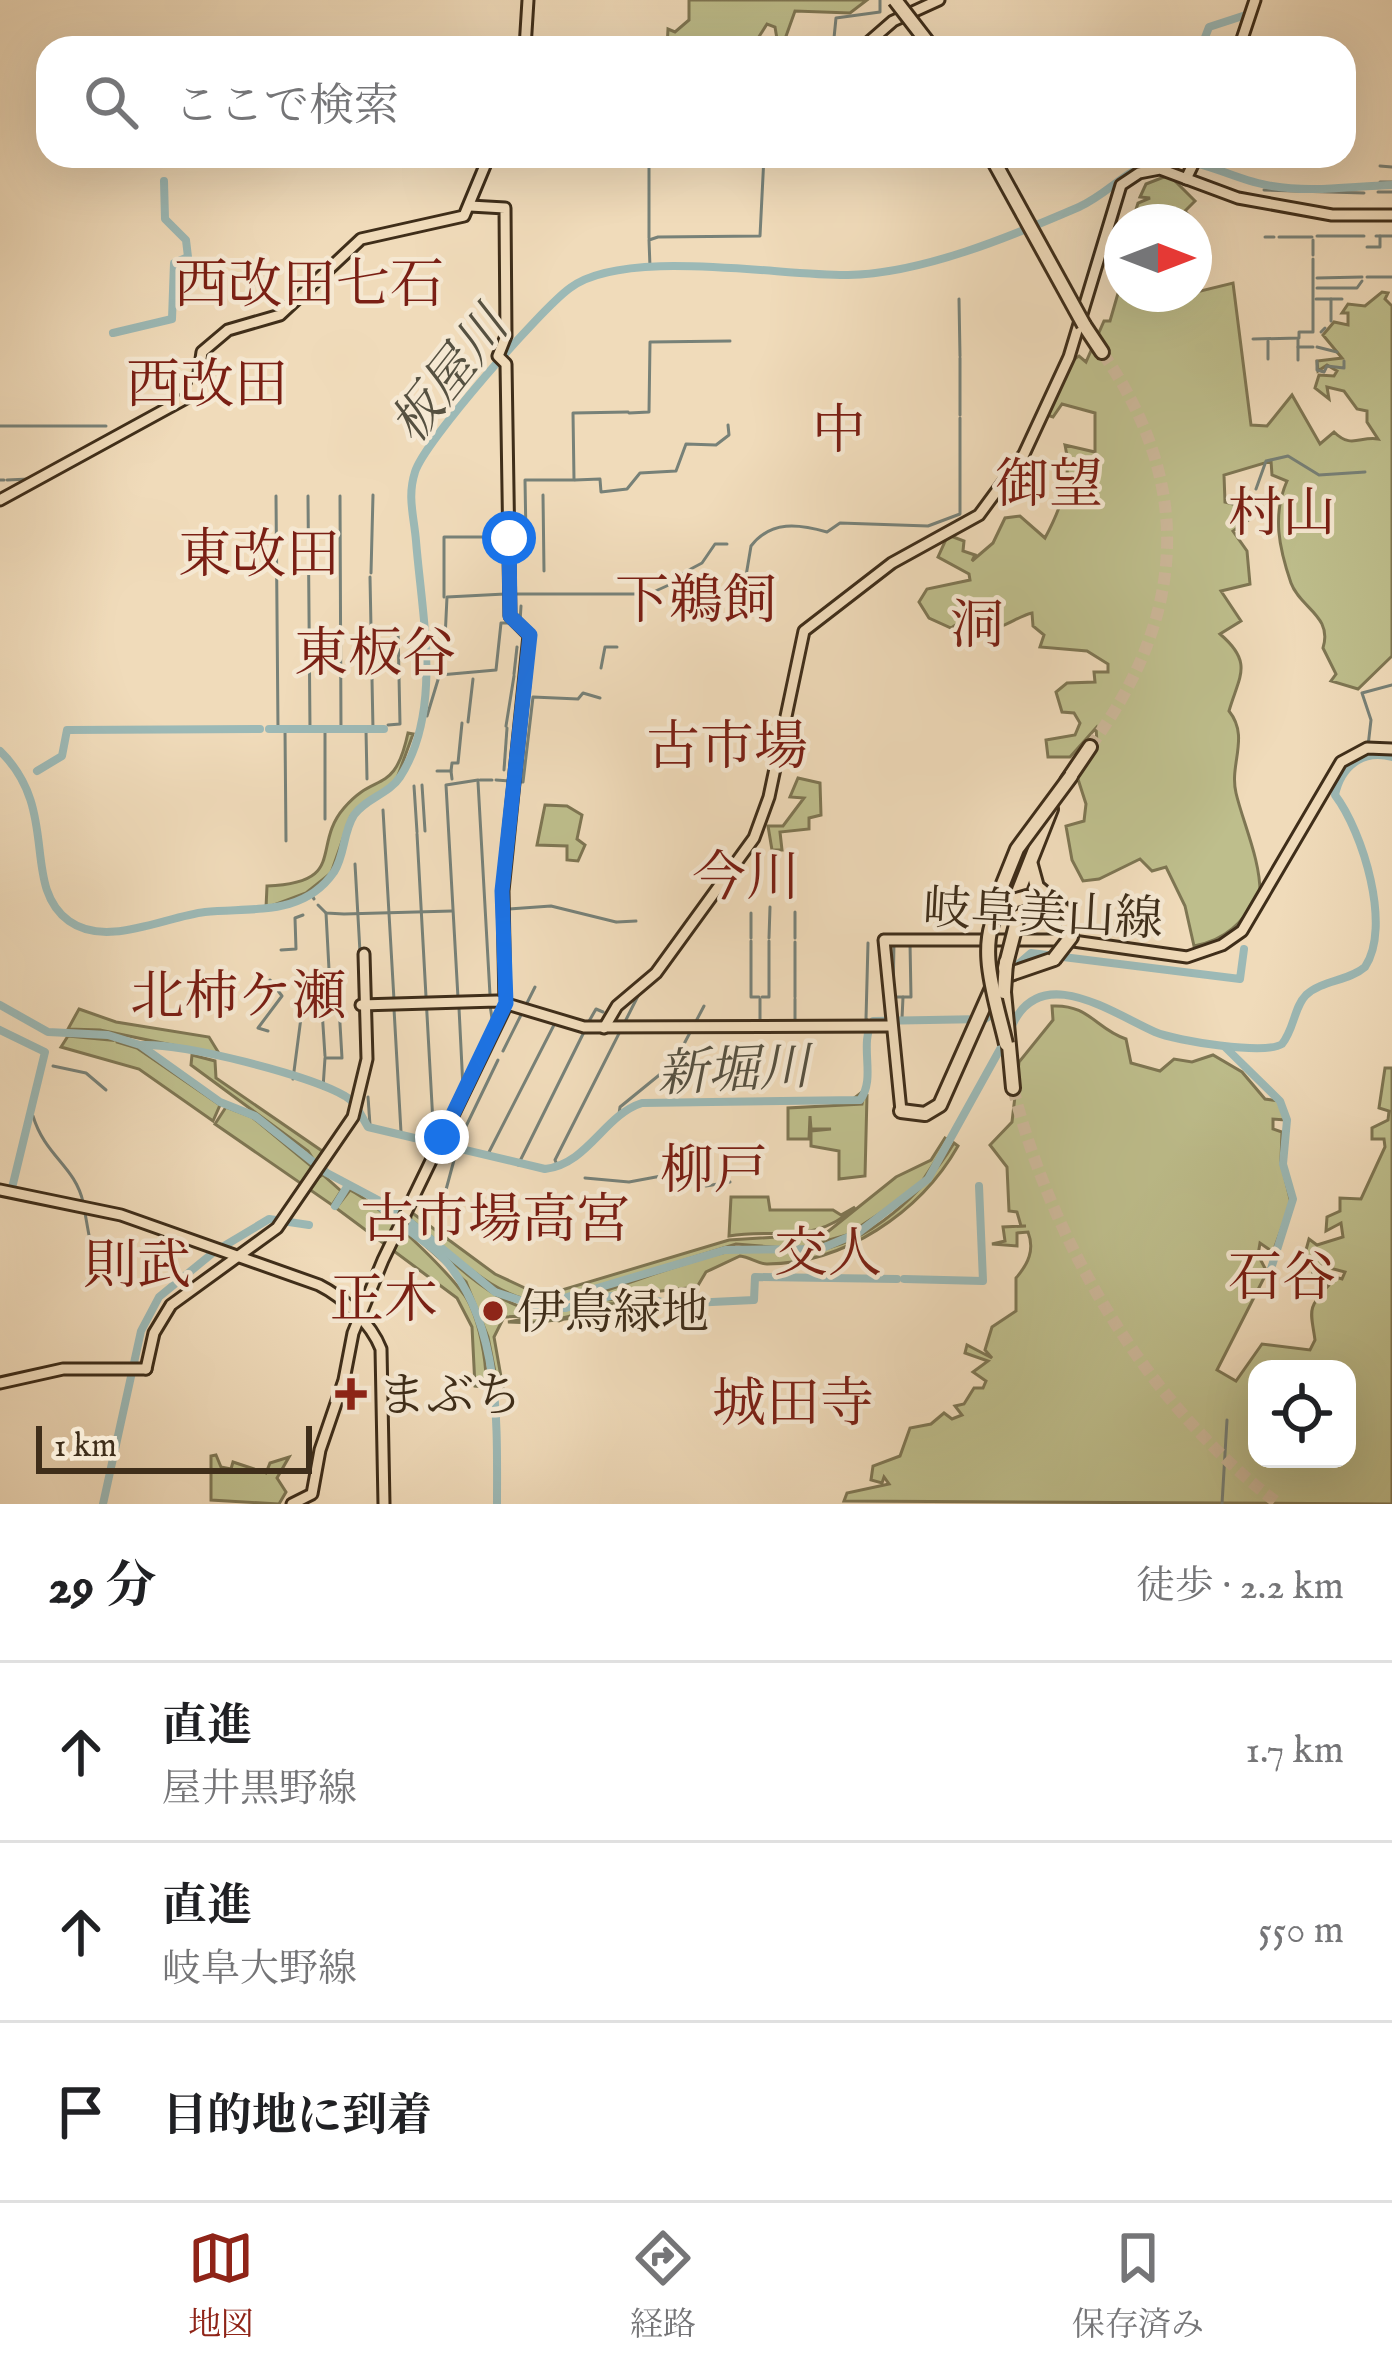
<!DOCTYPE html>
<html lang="ja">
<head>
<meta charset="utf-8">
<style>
  body { margin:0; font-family:"IM FELL English","Noto Serif JP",serif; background:#f6f6f6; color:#202124 }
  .controls { position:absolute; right:36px; bottom:36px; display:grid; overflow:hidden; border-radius:24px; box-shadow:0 12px 48px #0002 }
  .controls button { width:108px; height:108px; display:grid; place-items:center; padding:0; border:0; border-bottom:3px solid #e0e0e0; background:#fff; color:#202124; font:60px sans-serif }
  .compass { position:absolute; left:1104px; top:204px; width:108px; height:108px; border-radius:50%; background:#fff; box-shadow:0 12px 48px #0002; rotate:90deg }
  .scale { position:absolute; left:36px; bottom:30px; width:276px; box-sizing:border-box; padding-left:12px; border:6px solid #3f2e1a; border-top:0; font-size:33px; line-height:42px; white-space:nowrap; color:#3f2e1a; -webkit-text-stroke:9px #f5e8d2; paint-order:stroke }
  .stop { position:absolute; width:36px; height:36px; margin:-27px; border:9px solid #1a73e8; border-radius:50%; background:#fff }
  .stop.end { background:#1a73e8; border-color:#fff; box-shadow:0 3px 12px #0008 }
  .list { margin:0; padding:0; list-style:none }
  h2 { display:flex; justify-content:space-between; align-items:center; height:156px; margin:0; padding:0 48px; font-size:51px }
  h2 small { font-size:39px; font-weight:400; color:#757577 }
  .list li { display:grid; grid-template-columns:78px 1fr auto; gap:36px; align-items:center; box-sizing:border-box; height:180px; padding:0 48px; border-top:3px solid #e0e0e0 }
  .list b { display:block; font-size:45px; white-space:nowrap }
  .list p { margin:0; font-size:39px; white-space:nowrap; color:#757577 }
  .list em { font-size:39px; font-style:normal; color:#757577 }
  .icon { flex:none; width:66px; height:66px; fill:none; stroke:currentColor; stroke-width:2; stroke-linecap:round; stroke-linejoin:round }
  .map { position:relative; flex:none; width:1392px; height:1504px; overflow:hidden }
  .search { position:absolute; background:#fff; box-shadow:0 12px 48px #0002; left:36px; right:36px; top:36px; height:132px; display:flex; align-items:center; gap:30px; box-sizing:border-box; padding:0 42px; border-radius:36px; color:#757577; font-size:45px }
  .sheet { height:696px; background:#fff }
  nav { display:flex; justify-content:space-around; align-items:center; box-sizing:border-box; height:168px; border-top:3px solid #e0e0e0; background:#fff; font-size:33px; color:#757577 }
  nav a { display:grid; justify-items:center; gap:6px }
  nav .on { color:#8f2418 }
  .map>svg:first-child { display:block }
  .green { fill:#bebe8c; stroke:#7e7653; stroke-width:3; fill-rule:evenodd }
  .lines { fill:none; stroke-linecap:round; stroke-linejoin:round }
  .stream { stroke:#778178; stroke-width:3 }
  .river { stroke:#9cb9b6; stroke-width:8 }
  .highway-tunnel { stroke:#cdb89a; stroke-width:12; stroke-dasharray:12 6; stroke-linecap:butt }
  .major-casing { stroke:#3f2e1a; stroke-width:15 }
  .highway-casing { stroke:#3f2e1a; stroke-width:18 }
  .major { stroke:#f0dbba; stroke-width:9 }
  .highway { stroke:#f0dbba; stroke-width:12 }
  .highway-bridge-casing { stroke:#3f2e1a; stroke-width:18; stroke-linecap:butt }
  .highway-bridge { stroke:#f0dbba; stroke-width:12 }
  .route { stroke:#1a73e8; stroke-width:15 }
  .poi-dot { fill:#8f2418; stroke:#f5e8d2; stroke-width:4.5 }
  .labels { text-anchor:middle; stroke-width:9; stroke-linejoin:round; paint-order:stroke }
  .street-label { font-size:48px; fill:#3f2e1a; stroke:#f5e8d2 }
  .poi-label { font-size:48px; fill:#3f2e1a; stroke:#f5e8d2; text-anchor:start }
  .water-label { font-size:51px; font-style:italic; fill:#565141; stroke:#f5e8d2 }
  .quarter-label { font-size:54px; fill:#7a1f14; stroke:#f5e8d2 }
</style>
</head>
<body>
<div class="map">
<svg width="1392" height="1504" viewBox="0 0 1392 1504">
  <rect width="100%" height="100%" fill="#f0dbba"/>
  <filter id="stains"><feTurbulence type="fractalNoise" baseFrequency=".00167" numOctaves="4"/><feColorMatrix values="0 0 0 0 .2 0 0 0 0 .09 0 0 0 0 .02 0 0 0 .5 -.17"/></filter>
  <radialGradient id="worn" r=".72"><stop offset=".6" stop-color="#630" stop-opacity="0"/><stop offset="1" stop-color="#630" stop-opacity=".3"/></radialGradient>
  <g class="green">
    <path d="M689,0H867L850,13L795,11L785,39H777L775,27L767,24L753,46L667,48L668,29L675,32L689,20Z"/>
    <path d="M1169,175L1195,201L1185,211L1199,227L1194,229V222H1132L1138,203L1150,198L1140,197L1146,184Z"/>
    <path d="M1111,224L1122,231V294H1163L1164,300L1233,283L1251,425L1267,426L1292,395L1320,444L1334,432C1351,449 1360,436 1378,439L1367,422V411L1357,409L1344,391L1327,387L1329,399L1315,388L1319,375L1334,376L1337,371L1327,365L1318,371L1317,361L1342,358L1323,335L1334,322L1348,325V313H1342L1348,304L1365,306L1382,292L1388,293L1385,299L1392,306V656L1358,689L1331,681L1336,674L1323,648C1333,616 1300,608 1291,583C1279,548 1272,515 1287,481L1272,475L1271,461L1224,475L1225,502L1253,509L1254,516L1233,531L1247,551L1250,584L1221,591L1241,621L1220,634C1254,663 1239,676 1229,711C1250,737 1229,764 1236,793C1243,823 1261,861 1260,895C1242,922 1227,940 1194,946L1185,906L1166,867L1152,871L1140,859L1099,879L1083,881L1072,860L1066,826L1084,821L1086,804L1076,773L1097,742L1096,728L1070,757H1048L1046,740L1075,735L1080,723L1074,713L1062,712L1056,692L1067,683L1095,682L1094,672H1108V664L1087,651L1040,647L1044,635L1033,626L1032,613C1017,616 997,634 984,627C978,624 974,619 968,617L951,628L929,618L919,602L927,589L970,580L969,574L938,557L948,535L964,541L963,551L975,555L972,561L993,543L1005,518L1020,516L1045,538C1060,510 1073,477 1065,445L1095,452V413L1062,404L1053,417L1047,415L1068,363L1079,356L1086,362L1104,321H1110L1121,283L1109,274L1114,259L1103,251Z"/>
    <path d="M408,733L413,734L396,781L351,816L331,873L306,893L266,908L267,886C348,883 311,846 344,808C376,770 394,797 408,733Z"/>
    <path d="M798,778L820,783L821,815L809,818V829L780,832L782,850H772L768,826H783L804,798L790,797Z"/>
    <path d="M545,805L567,806L582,815L577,839L585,845L578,861L567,860V846L537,845Z"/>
    <path d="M1052,1006C1089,1004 1096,1029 1126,1039L1131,1063L1160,1071L1174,1059L1192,1062L1213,1055L1242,1072L1265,1099L1279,1101L1286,1120L1273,1119V1129L1282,1132L1281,1161L1291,1203L1273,1252L1260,1243L1258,1255L1267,1272L1217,1370L1236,1381L1262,1344L1310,1350L1315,1340C1311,1311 1306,1309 1329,1285L1312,1277L1313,1271L1342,1279L1345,1272L1303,1261L1309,1239L1317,1245L1343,1237L1341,1223L1326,1231L1327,1217L1340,1211V1198L1361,1199L1385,1147L1384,1139H1372V1128L1388,1120L1389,1111L1379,1108L1385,1068H1392V1504L844,1501L847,1493L889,1484L884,1477L882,1483L871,1480L873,1466L900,1456L910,1428L931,1424L944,1413L952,1419L962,1415L955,1406L964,1404L974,1388H983L986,1381L973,1372L988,1361L965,1353L967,1345L992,1358L985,1350L992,1327L1016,1311V1278C1028,1264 1035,1250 1028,1232L1017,1233V1246L992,1244L1005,1241L1003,1227L1026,1226H1021L1017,1212L1009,1211L1007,1167L990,1145L1012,1122L1019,1062L1053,1020ZM1257,1369H1347V1459H1257Z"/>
    <path d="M79,1009L116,1022L209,1037L220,1055L100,1030L68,1029Z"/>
    <path d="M114,1034L117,1042L137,1048L220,1105L213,1121L139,1069L61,1047L68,1036L111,1040L107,1036Z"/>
    <path d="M192,1055L215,1061L216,1078L325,1153L317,1165L308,1151L191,1065Z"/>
    <path d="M862,1092L867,1095L865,1176L839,1179V1151L811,1146V1131L831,1129H811L810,1116L809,1139H788V1108L862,1104L863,1099H853Z"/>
    <path d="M226,1107L252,1117L316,1170L317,1178L323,1175L341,1191L332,1205L215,1124Z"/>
    <path d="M945,1138L949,1140L917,1189L847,1235L797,1249L736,1244L550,1302C498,1305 449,1249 411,1220V1212L495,1274L542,1296L729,1240L825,1234L896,1177L931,1160Z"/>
    <path d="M954,1143L958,1146C920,1213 843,1264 767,1264C758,1264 750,1257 740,1256L706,1272L697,1287L587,1299L649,1301L647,1305H627L643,1312C596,1311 553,1325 508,1322L540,1316L559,1321L596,1307L626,1304C597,1301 587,1313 562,1318C545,1320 522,1315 504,1317L494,1337L503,1388L498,1387L488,1337L466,1282L409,1231L413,1227C455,1262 526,1343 585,1300L579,1299C629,1284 674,1265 726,1252C755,1246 781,1253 810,1251C869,1246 925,1191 954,1143Z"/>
    <path d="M350,1190C381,1206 445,1268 465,1296C479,1317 487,1362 486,1387L475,1386L472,1327L457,1298L336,1208Z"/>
    <path d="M731,1197H768L770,1210H833L841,1215L855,1207C816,1245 778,1228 729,1236Z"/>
    <path d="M216,1455L221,1467L231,1469L233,1462L266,1473L270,1463L289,1457L277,1478L286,1492L279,1504L211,1500V1456Z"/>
  </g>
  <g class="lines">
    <g class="stream">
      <path d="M833,48L836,18L880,12V0"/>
      <path d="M649,159V238"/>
      <path d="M1380,166L1392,167"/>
      <path d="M1380,182H1392"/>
      <path d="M1264,190L1364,193"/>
      <path d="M1378,192H1392"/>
      <path d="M1317,236H1364"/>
      <path d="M1376,236H1392"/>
      <path d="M1265,237H1274"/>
      <path d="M1279,237H1312"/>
      <path d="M1313,240V255"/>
      <path d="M1367,247H1380V236"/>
      <path d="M650,267L649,240L658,237L760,236L764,156"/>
      <path d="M1367,277H1392"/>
      <path d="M1317,278L1362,277"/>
      <path d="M1317,288H1357L1362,281"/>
      <path d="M959,299L960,356"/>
      <path d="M1316,299H1342"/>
      <path d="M1331,299V321"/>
      <path d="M1321,332L1325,328"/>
      <path d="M1253,339L1299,338V332H1313V259"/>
      <path d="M1298,340V360"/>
      <path d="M1268,341V359"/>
      <path d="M1298,347H1313"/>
      <path d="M1317,347L1337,352"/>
      <path d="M960,358V415"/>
      <path d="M1317,361V370L1324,372L1327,366L1344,368V361"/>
      <path d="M629,413L649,412L650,342L730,341"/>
      <path d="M0,426H106"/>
      <path d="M0,480H4"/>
      <path d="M7,480L29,479"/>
      <path d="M575,480L600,479L601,492L627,489L640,473L676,471L686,444L716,445L729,435L728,425"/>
      <path d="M1256,489L1266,461L1288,456L1319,475L1365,472"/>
      <path d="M543,495L544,571"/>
      <path d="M276,496L278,729"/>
      <path d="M308,496L310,729"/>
      <path d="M340,496L341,730"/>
      <path d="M514,537H526L525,480H574L573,413L628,412"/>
      <path d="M687,571L702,563L715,544H727"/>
      <path d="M371,573L373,495"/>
      <path d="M370,577L373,730"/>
      <path d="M675,582L685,572"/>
      <path d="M514,594H649L671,584C693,601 726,593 746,576L751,546C771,520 799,524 827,532L840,523L928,526L960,514V418"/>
      <path d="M444,597V537H506"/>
      <path d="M520,622L521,606"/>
      <path d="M601,668L605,647H617"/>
      <path d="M514,674L517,647"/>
      <path d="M440,675L496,670L501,623H513"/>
      <path d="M427,716L444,660L447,597L505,594"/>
      <path d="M468,722L473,679"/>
      <path d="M388,725L400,724L398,629"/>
      <path d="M506,726L514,676"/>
      <path d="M285,729L286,841"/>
      <path d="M325,730V819"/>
      <path d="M366,730L367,779"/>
      <path d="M1367,755L1371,720L1362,693L1392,685"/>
      <path d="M504,770L507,728"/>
      <path d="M437,771H451L452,779"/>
      <path d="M451,771L452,763H458L462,723"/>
      <path d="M480,780H492"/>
      <path d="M496,780L523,782L533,697L578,699L583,693L600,698"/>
      <path d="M478,782L490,995"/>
      <path d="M422,785L425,831"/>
      <path d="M414,786L417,832"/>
      <path d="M383,810L394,1000"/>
      <path d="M417,834L434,1141"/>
      <path d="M355,864L360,952"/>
      <path d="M311,893L314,899"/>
      <path d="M318,905L326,913L344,914L452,911"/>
      <path d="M509,909L551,906L616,922"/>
      <path d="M795,912V938"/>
      <path d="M751,913V938"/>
      <path d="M617,922L636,921"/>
      <path d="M769,938L770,907"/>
      <path d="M751,941V997H759"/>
      <path d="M894,942L893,997H903L902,1019"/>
      <path d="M868,943L866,1019L871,1023"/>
      <path d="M281,950L296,949L295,918L303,915"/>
      <path d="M762,997H769V941"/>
      <path d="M795,997V942"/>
      <path d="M903,997H911L910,943"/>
      <path d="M458,998L446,785L478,780"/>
      <path d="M760,999V1022"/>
      <path d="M795,999V1021"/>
      <path d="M490,1005L493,1025"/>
      <path d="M459,1008L463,1088"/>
      <path d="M394,1009L401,1132"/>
      <path d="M322,1010L325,1056"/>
      <path d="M588,1023L596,1009L603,1012"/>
      <path d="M268,1031L258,1028L282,996L270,980"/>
      <path d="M503,1051L535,987"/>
      <path d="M43,1059L45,1060"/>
      <path d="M53,1066L86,1073L106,1090"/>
      <path d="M293,1079L302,1010"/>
      <path d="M323,1088L325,1058H342L339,1007H331L326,913"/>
      <path d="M368,1097L370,1125"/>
      <path d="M619,1114L620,1107L674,1063L704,1006"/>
      <path d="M33,1116C45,1156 75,1166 83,1202"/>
      <path d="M456,1147L498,1060"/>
      <path d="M487,1156L555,1023"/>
      <path d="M518,1165L584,1032"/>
      <path d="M558,1167L555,1160L641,990"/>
      <path d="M585,1178L629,1182L699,1169"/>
      <path d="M706,1186L730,1182"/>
      <path d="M85,1213L90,1241"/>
      <path d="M437,1223L457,1149"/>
      <path d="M1222,1504L1227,1420"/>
    </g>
    <g class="river">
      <path d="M1201,48L1209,27L1252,13"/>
      <path d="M113,333L172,319L174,263L188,257L186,240L165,219L164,181"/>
      <path d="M269,729H384"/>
      <path d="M0,751C61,810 20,885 69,921C106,948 164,917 205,912C251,907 303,917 334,872C345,855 343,832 354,815C366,798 389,794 400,777C443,711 422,616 416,541C414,516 407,497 415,472C424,442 541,309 570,288C624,247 780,276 848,275C921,274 1012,236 1079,207C1108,194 1126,169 1156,162C1199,154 1231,180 1272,186C1312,193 1352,186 1392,185"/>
      <path d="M37,771L62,756L67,730L260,729"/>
      <path d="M1006,975L1031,953L1240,979L1244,949"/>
      <path d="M0,1005L48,1032L108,1035L140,1045L220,1102L255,1116L327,1173L393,1208L495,1292L537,1306L725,1250L820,1249L858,1233L928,1179L1004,1042"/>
      <path d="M1011,1028C1039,960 1112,1013 1155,1032C1176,1041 1265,1055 1282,1044C1294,1030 1294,1007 1306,995C1322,980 1349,981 1365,967C1392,927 1363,832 1335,795C1341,766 1363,749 1392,757"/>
      <path d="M0,1030L45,1052L12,1188"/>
      <path d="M141,1045C183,1043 310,1075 345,1096C356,1102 361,1116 368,1127L545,1169C588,1164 604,1115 642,1103L860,1100C877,1078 858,1044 873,1021L985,1019L996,1012"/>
      <path d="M1225,1047L1280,1101L1287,1120L1283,1164L1293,1199L1270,1272"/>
      <path d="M377,1203C399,1228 434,1243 453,1270C501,1335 497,1428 497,1504"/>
      <path d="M335,1206L348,1185"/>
      <path d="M224,1246L269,1219L309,1225"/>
      <path d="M904,1279L983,1281L979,1186"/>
      <path d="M547,1307L566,1308L611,1296H637L670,1304L754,1300L755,1277L897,1279"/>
      <path d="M103,1504L141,1331L159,1297L214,1252"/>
    </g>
    <g class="highway-tunnel">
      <path d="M1090,747C1185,618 1196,487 1102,352"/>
      <path d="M1013,1088C1052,1244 1149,1407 1279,1504"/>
    </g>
    <defs>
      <g id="major">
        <path d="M525,48L528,0"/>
        <path d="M862,48L893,21L939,0"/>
        <path d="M1239,48L1255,0"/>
        <path d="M1186,179L1197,156"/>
        <path d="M0,500L190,396L197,386L202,352L228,330L280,315L361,239L464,216L489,156"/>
        <path d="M361,1005L497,1001L584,1027L890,1026"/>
        <path d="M604,1028L617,1006L656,973L754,838L769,797L804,631L892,563L979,515L1024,454L1069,357L1121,185L1139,173L1160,169L1238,198L1332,215H1392"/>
        <path d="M901,1111L884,940H1066L1187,957L1222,945L1242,931L1341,762L1367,748L1392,749"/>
        <path d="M0,1190L121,1215L319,1285C343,1297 371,1323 381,1349L384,1504"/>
        <path d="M146,1369L154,1333L171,1305L277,1228L353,1117L367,1059L364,954"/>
        <path d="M0,1383L63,1369H146"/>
        <path d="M343,1385L353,1333L383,1260L505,1008L503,891L529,635L510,616L506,364L498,356L506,336L505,208L470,206"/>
        <path d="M292,1504L312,1494L320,1450L343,1383"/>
      </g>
      <g id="highway">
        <path d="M1084,325L1102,352"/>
        <path d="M1067,781L1090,747"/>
        <path d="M1031,865L1037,887L1067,912"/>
        <path d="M1019,890L1051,809"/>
        <path d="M1004,992L1013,1088"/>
        <path d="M901,1111L925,1114L940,1105L996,979L1054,959"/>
      </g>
    </defs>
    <use href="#major" class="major-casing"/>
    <use href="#highway" class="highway-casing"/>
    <use href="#major" class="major"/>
    <use href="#highway" class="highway"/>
    <defs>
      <g id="highway-bridge">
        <path d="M895,0L932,48"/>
        <path d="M991,156L1084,325"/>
        <path d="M992,911L1017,849L1071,776"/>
        <path d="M1005,968L1018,917L1042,904"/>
        <path d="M1004,992L1006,962"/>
        <path d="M1006,1044C997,1003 973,942 1002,904L1027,897L1064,911L1071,937L1054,959"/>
      </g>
    </defs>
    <use href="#highway-bridge" class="highway-bridge-casing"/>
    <use href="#highway-bridge" class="highway-bridge"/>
  </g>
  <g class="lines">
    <path class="route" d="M442,1137L506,1003L502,891L530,635L510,616L509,538"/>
  </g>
  <g class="poi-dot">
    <circle cx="493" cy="1311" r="12"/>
    <path d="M345 1376h12v12h12v12h-12v12h-12v-12h-12v-12h12z"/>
  </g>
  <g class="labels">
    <g class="street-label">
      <text transform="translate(1043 912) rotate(3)" y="17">岐阜美山線</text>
    </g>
    <g class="poi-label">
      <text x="517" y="1328">伊鳥緑地</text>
      <text x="378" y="1411">まぶち</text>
    </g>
    <g class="water-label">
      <text transform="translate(448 375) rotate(-52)" y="18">板屋川</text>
      <text transform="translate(733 1069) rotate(-3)" y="18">新堀川</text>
    </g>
    <g class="quarter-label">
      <text x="309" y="302">西改田七石</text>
      <text x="207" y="402">西改田</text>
      <text x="839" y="448">中</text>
      <text x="1049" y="502">御望</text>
      <text x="1282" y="531">村山</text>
      <text x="259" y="572">東改田</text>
      <text x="696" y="618">下鵜飼</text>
      <text x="977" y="643">洞</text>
      <text x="375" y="671">東板谷</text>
      <text x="727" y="764">古市場</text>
      <text x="746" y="895">今川</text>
      <text x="238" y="1014">北柿ケ瀬</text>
      <text x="714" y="1188">柳戸</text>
      <text x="495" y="1237">古市場高宮</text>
      <text x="828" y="1271">交人</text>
      <text x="137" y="1283">則武</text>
      <text x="1282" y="1295">石谷</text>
      <text x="384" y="1317">正木</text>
      <text x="793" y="1421">城田寺</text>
    </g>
  </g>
  <rect width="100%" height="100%" filter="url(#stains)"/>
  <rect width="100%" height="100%" fill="url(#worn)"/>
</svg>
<div class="controls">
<button><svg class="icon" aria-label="locate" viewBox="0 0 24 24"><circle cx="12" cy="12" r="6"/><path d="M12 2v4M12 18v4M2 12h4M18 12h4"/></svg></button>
</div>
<svg class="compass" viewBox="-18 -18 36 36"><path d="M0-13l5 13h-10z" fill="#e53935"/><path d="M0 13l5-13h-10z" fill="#757577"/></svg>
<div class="scale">1 km</div>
<div class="stop" style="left:509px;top:538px"></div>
<div class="stop end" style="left:442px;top:1137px"></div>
<div class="search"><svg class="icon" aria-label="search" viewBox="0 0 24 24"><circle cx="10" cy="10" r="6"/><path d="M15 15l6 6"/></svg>ここで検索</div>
</div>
<section class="sheet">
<h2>29 分<small>徒歩 · 2.2 km</small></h2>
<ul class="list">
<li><svg class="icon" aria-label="ahead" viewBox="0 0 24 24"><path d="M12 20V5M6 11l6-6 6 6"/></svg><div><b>直進</b><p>屋井黒野線</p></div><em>1.7 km</em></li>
<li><svg class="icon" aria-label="ahead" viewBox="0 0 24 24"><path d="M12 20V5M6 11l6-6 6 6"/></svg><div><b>直進</b><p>岐阜大野線</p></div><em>550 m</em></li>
<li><svg class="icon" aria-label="arrive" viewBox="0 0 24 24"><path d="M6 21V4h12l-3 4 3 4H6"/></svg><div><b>目的地に到着</b></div></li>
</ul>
</section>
<nav>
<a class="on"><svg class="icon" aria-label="map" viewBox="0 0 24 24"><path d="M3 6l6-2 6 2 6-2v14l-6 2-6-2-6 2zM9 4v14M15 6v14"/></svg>地図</a>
<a><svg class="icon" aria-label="directions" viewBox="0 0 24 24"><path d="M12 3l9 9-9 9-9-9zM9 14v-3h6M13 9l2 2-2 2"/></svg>経路</a>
<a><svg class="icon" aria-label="saved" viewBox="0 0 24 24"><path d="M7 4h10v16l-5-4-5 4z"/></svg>保存済み</a>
</nav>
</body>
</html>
